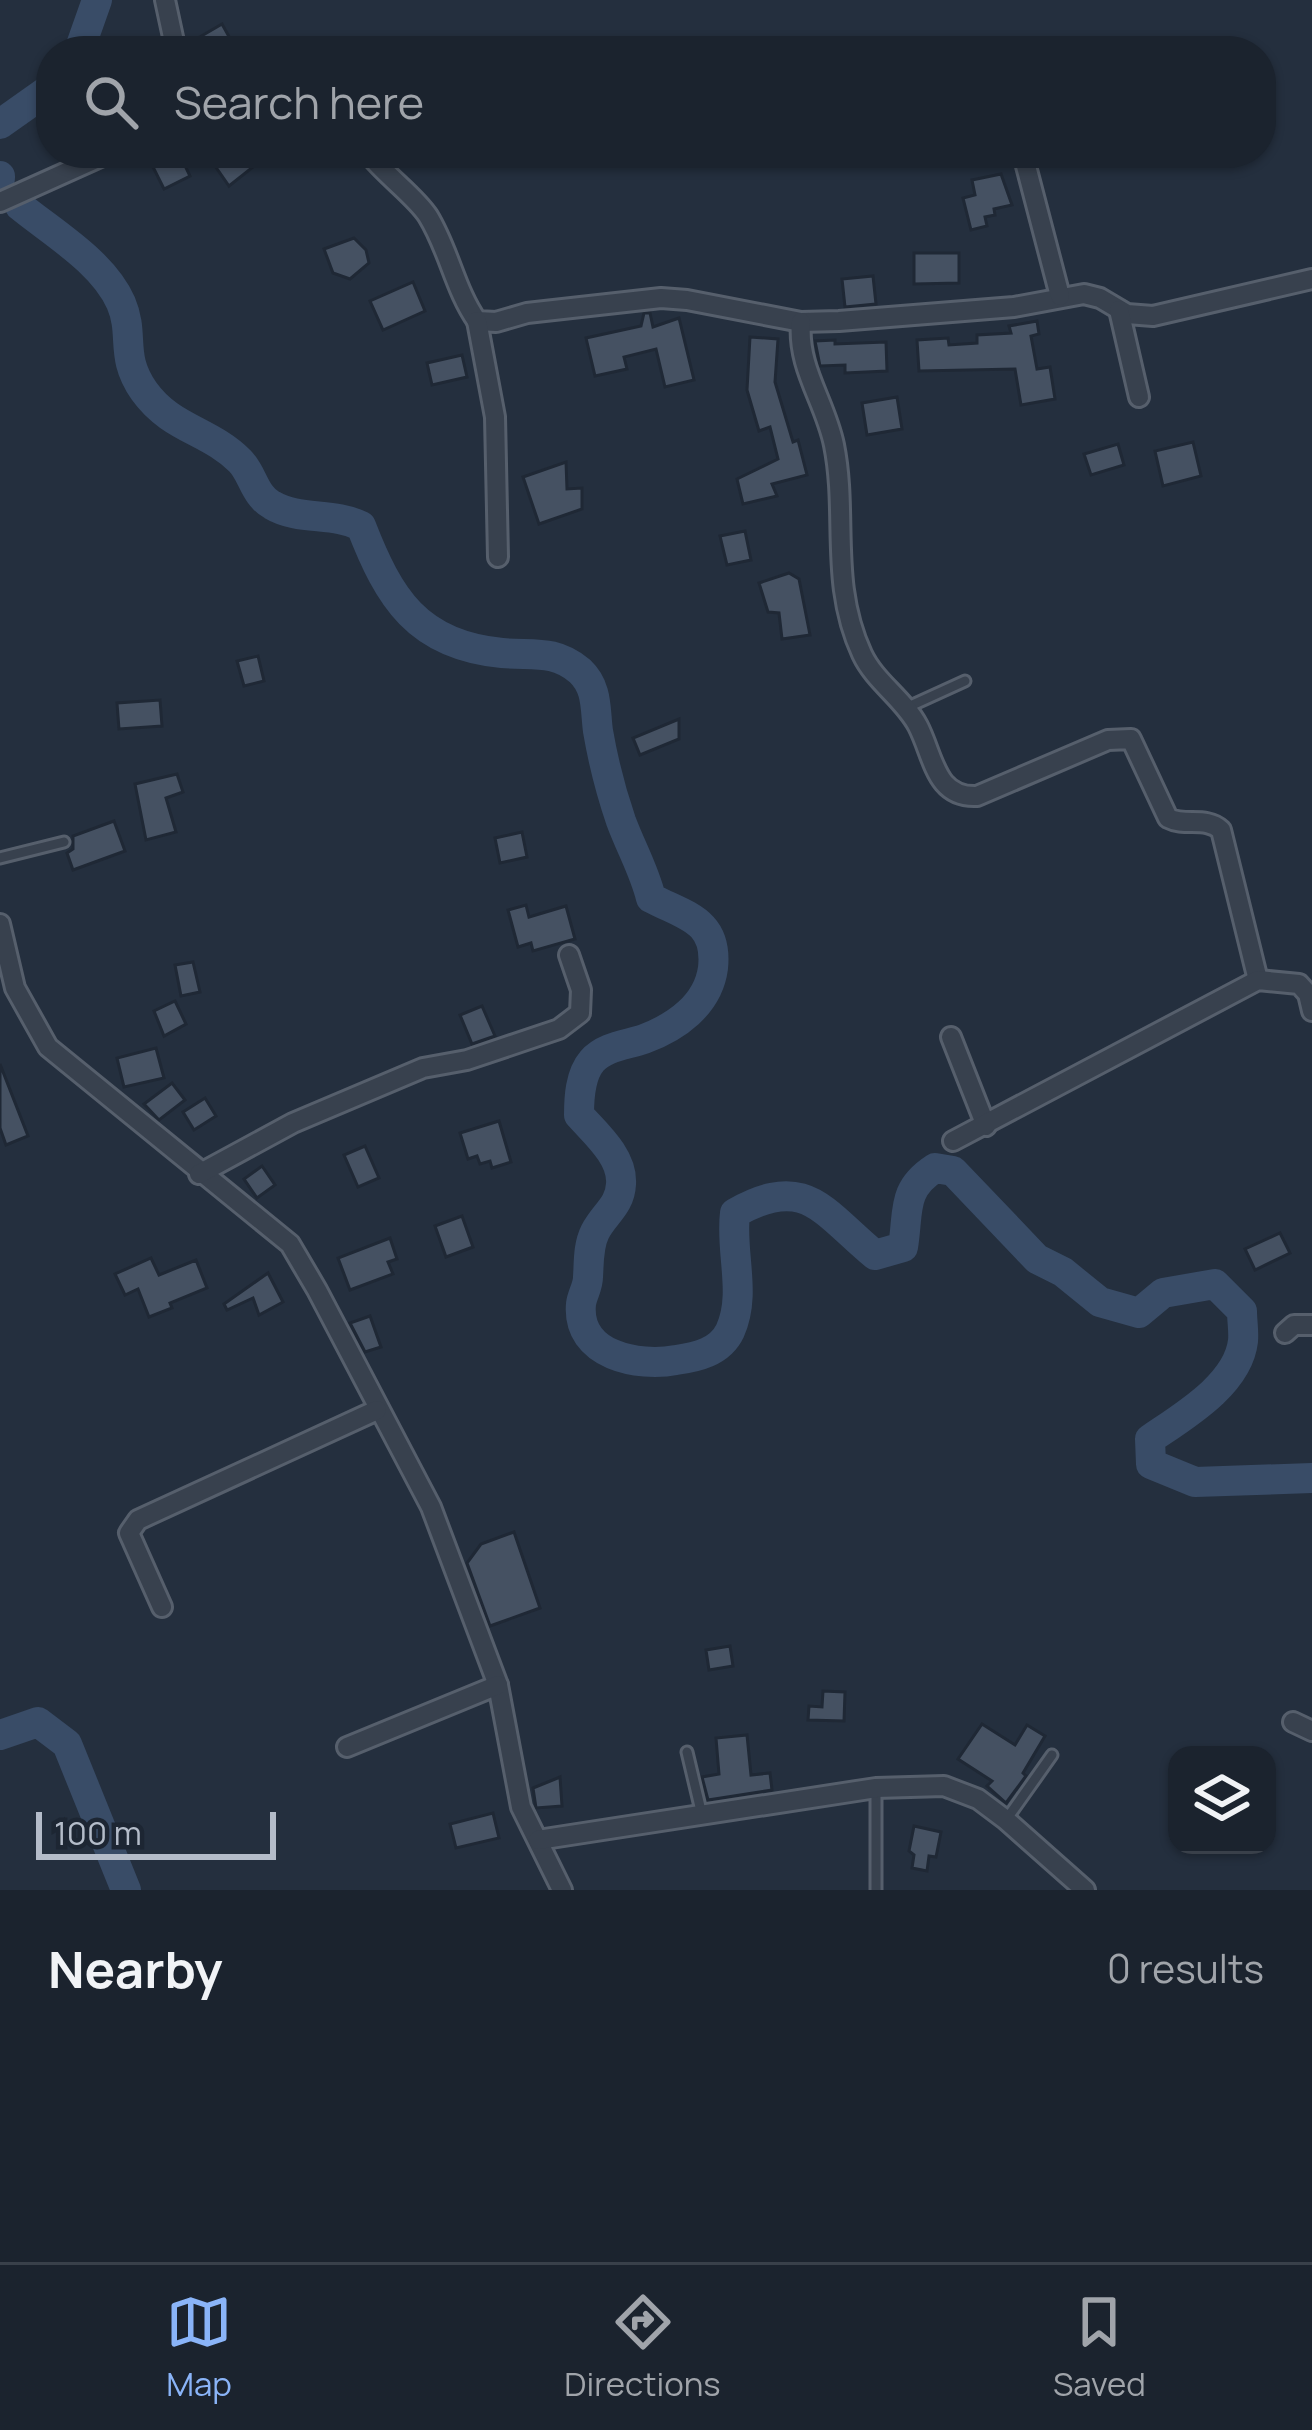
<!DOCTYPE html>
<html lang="en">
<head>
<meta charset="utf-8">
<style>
  body { margin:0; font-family:Manrope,sans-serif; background:#282f3a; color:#f1f3f6 }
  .controls { position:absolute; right:36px; bottom:36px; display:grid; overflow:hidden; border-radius:24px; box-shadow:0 3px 9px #0004 }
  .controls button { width:108px; height:108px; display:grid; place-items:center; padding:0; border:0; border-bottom:3px solid #39404a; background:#1b232e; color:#f1f3f6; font:60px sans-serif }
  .scale { position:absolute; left:36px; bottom:30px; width:240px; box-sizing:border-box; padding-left:12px; border:6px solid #b4bcc9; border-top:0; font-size:33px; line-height:42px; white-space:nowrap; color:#b4bcc9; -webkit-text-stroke:9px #1d2633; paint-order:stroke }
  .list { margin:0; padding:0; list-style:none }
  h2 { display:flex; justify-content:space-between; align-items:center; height:156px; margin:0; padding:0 48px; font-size:51px }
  h2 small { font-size:39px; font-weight:400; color:#a0a4aa }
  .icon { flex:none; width:66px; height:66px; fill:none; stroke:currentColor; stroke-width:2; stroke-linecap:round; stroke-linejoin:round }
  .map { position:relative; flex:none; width:1312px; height:1890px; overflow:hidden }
  .search { position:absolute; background:#1b232e; box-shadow:0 3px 9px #0004; left:36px; right:36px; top:36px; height:132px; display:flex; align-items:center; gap:30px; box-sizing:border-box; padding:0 42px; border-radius:48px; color:#a0a4aa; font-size:45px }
  .sheet { height:372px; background:#1b232e }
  nav { display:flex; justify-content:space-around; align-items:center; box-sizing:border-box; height:168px; border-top:3px solid #39404a; background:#1b232e; font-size:33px; color:#a0a4aa }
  nav a { display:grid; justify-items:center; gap:6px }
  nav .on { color:#8ab4f8 }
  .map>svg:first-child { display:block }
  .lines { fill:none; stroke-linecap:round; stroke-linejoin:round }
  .river { stroke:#394c67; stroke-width:30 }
  .building { fill:#455162; stroke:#1f2835; stroke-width:3 }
  .lane-casing { stroke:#565f6c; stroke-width:15 }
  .street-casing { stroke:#565f6c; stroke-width:24 }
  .lane { stroke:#38414e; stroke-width:9 }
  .street { stroke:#38414e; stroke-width:18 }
</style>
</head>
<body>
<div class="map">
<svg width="1312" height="1890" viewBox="0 0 1312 1890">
  <rect width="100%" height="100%" fill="#242f3e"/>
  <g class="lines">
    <g class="river">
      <path d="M79,51L97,0"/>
      <path d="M0,124L51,88"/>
      <path d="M0,176V178"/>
      <path d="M20,206C53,233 103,262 121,303C135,336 119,355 144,391C171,429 209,430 240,461C253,474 254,495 272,505C299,521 333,512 361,526C389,598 417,645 502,653C532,656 554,649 580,671C598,688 595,709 598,731C603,760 611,792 621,821C631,848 644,870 651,898C685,916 718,920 713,968C708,1005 676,1027 644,1039C627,1045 605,1046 592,1061C580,1075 579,1098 579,1115C596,1134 623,1157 621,1184C620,1206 604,1214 595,1232C588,1246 589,1262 588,1277C588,1287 582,1295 581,1304C576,1356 639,1367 676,1360C697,1357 720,1352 730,1331C747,1294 730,1252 735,1213C806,1173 822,1211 875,1255L903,1247C909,1211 901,1190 935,1168L953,1171L1037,1259L1063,1272L1100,1302L1139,1313L1163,1293L1215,1284L1242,1311C1242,1321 1244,1332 1243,1341C1238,1385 1182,1417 1150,1439L1151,1464L1195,1482L1312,1478"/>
      <path d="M0,1735L38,1722L67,1744L126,1890"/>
    </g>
  </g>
  <g class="building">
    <path d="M222,24L237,51H205L198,38Z"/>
    <path d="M171,153H179L190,176L164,189L151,163Z"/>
    <path d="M226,153H243L253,167L229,186L213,163Z"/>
    <path d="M1001,174L1012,205L994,209L995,215L985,217L987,226L971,230L963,198L975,195L972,180Z"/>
    <path d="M354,238L366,250L369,263L350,279L333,273L324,249Z"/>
    <path d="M914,253H959V283L914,284Z"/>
    <path d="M873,276L876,304L845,307L842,279Z"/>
    <path d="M413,282L425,311L383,330L370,301Z"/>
    <path d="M644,313H650L653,327L679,318L694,380L665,387L656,349L624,357L627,369L595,376L586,338L641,326Z"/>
    <path d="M1037,321L1039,334L1031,336L1037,369L1050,367L1055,399L1021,405L1015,369L919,371L917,340L948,338L949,345L977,343V335L1011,333L1009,326Z"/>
    <path d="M750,337L778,339L775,382L793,442L798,440L807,475L772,484L777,496L743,504L737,479L778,459L770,427L759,431L747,390Z"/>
    <path d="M835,340V344L886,342L887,371L845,373V365L820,366L815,341Z"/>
    <path d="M462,355L467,377L432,385L427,363Z"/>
    <path d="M897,397L902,429L867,435L862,403Z"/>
    <path d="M1193,442L1201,476L1163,486L1155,451Z"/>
    <path d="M1118,444L1124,465L1091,475L1084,454Z"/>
    <path d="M566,462L567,489L582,488V509L539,524L523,477Z"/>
    <path d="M745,531L751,560L727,565L720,536Z"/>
    <path d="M789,573L799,579L810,635L782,639L779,613L768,612L759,583Z"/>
    <path d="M258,656L264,681L244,686L237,661Z"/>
    <path d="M160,700L162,726L119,729L117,703Z"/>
    <path d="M679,719V739L640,755L633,738Z"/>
    <path d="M177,774L183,792L166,798L176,832L146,840L135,784Z"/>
    <path d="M114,821L125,851L73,870L67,853L73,849V836Z"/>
    <path d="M522,832L527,857L500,863L495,838Z"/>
    <path d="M526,905L529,917L566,906L575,939L533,951L531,943L518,947L508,910Z"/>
    <path d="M193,962L200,992L181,996L175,965Z"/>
    <path d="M175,1001L186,1024L164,1036L154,1011Z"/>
    <path d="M482,1006L495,1036L472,1044L460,1015Z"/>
    <path d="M156,1048L164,1078L124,1087L117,1058Z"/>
    <path d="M0,1064L28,1136L6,1145L0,1128Z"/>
    <path d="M172,1083L185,1100L159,1120L144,1104Z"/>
    <path d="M205,1098L216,1116L194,1130L183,1112Z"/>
    <path d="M499,1121L511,1162L492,1168L490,1161L480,1164L477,1156L468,1159L460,1133Z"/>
    <path d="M365,1146L379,1178L358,1187L344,1155Z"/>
    <path d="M262,1166L275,1185L257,1198L244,1179Z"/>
    <path d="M462,1216L473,1247L446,1257L435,1226Z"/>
    <path d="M1280,1233L1290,1253L1255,1270L1245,1249Z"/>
    <path d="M390,1238L397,1259L388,1262L393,1274L350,1290L338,1258Z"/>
    <path d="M151,1258L159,1275L196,1260L207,1288L170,1303L172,1308L149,1317L138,1289L125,1295L115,1274Z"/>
    <path d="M268,1273L283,1302L259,1315L253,1298L227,1310L224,1304Z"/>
    <path d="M370,1316L381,1347L365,1352L350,1323Z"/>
    <path d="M514,1532L540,1608L490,1626L467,1563L481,1544Z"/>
    <path d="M730,1646L733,1666L709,1670L706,1650Z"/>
    <path d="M823,1691L845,1692L844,1721L808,1720L809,1706L822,1707Z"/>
    <path d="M982,1724L1015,1745L1027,1725L1045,1736L1023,1773L1026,1776L1006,1803L987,1786L992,1781L958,1759Z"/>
    <path d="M747,1735L751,1775L770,1773L772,1790L708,1800L702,1777L719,1774L716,1738Z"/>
    <path d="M560,1777L562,1806L536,1808L533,1788Z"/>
    <path d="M493,1813L499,1838L456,1848L450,1824Z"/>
    <path d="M914,1826L941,1832L936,1857L929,1856L927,1871L912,1868L914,1855L909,1851Z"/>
  </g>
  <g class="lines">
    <defs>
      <g id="lane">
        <path d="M908,707L965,681"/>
        <path d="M0,858L64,842"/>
        <path d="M687,1752L702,1815"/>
        <path d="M876,1788V1890"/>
        <path d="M1006,1820L1052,1755"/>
      </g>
      <g id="street">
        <path d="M165,0L176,51"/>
        <path d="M368,153C385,175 416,197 428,216C449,250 455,290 477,321L496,322L527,313L661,298L687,300L801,322L839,321L1014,307L1084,294L1100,298L1127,314L1153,316L1312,279"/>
        <path d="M1026,166L1060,296"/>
        <path d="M0,202L109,153"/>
        <path d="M1119,310L1139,397"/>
        <path d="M477,321L495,417L498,557"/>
        <path d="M801,322C797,368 825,401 834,445C848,515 829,583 862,654C875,682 904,699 918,726C934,757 935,798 977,796L1108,740L1131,739L1168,818C1185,827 1206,816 1221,830L1258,980"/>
        <path d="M0,924L15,988L48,1047L290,1244L317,1290L431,1507L498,1685L521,1807L562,1890"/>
        <path d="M951,1037L986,1126"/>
        <path d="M953,1141L1258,980L1299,984L1308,994L1312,1011"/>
        <path d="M199,1174L293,1123L423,1068L467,1060L559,1029L580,1013L581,990L569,955"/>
        <path d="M1285,1333L1294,1325H1312"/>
        <path d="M162,1607L129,1533L138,1520L377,1410"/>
        <path d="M1293,1722L1312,1731"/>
        <path d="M347,1747L498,1685"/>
        <path d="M538,1840L876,1788L944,1786L978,1799L1006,1820L1085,1890"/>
      </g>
    </defs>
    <use href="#lane" class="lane-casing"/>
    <use href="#street" class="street-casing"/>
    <use href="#lane" class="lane"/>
    <use href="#street" class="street"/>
  </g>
</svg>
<div class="controls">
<button><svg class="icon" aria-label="layers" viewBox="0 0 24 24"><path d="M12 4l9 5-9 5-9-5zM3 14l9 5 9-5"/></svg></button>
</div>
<div class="scale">100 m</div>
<div class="search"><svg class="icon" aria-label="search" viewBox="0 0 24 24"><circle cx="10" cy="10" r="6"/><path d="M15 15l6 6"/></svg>Search here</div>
</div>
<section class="sheet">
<h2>Nearby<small>0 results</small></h2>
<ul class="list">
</ul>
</section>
<nav>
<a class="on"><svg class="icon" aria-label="map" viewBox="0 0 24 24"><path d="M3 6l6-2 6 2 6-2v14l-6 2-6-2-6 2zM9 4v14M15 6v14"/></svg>Map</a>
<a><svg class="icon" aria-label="directions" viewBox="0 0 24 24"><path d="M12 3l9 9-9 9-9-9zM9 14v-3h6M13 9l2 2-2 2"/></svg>Directions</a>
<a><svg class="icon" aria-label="saved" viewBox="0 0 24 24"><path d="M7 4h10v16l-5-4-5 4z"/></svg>Saved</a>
</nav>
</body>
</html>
